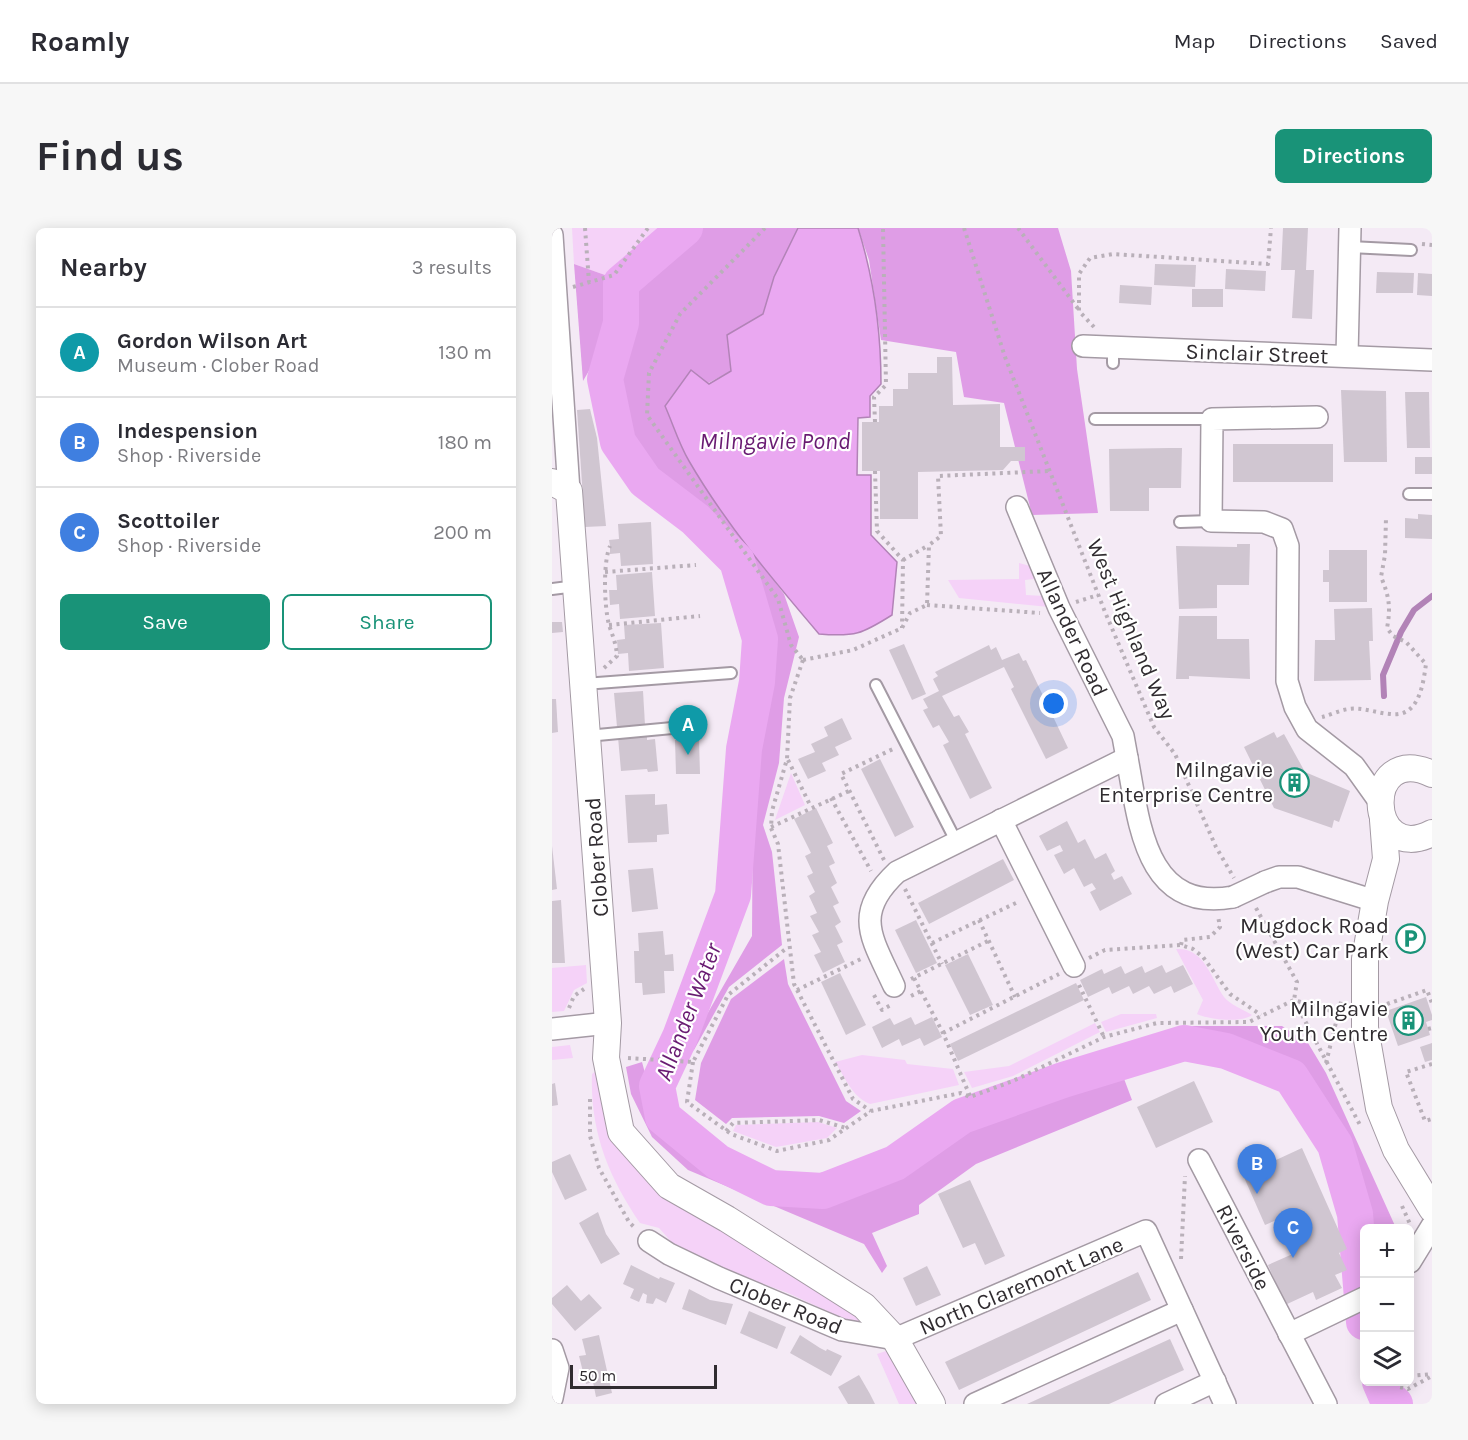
<!DOCTYPE html>
<html lang="en">
<head>
<meta charset="utf-8">
<style>
  body { margin:0; font-family:Karla,sans-serif; background:#f7f7f7; color:#2b2b33 }
  .controls { position:absolute; right:18px; bottom:18px; display:grid; overflow:hidden; border-radius:9px; box-shadow:0 3px 15px #0003 }
  .controls button { width:54px; height:54px; display:grid; place-items:center; padding:0; border:0; border-bottom:2px solid #e1e1e2; background:#fff; color:#2b2b33; font:30px sans-serif }
  .scale { position:absolute; left:18px; bottom:15px; width:147px; box-sizing:border-box; padding-left:6px; border:3px solid #302c30; border-top:0; font-size:16px; line-height:21px; white-space:nowrap; color:#302c30; -webkit-text-stroke:4px #fff; paint-order:stroke }
  .you { position:absolute; left:502px; top:476px; width:21px; height:21px; margin:-15px; border:4px solid #fff; border-radius:50%; background:#1a73e8; box-shadow:0 0 0 9px #1a73e833 }
  .badge { display:grid; place-items:center; width:39px; height:39px; border-radius:50%; background:#199378; color:#fff; font-size:20px; font-weight:700 }
  .pin { position:absolute; translate:-50% -50px; filter:drop-shadow(0 2px 3px #0008) }
  .pin::after { content:''; position:absolute; top:32px; width:21px; height:18px; background:inherit; clip-path:polygon(0 0,100% 0,50% 100%) }
  .list { margin:0; padding:0; list-style:none }
  h2 { display:flex; justify-content:space-between; align-items:center; height:78px; margin:0; padding:0 24px; font-size:26px }
  h2 small { font-size:20px; font-weight:400; color:#7c7c81 }
  .list li { display:grid; grid-template-columns:39px 1fr auto; gap:18px; align-items:center; box-sizing:border-box; height:90px; padding:0 24px; border-top:2px solid #e1e1e2 }
  .list b { display:block; font-size:22px; white-space:nowrap }
  .list p { margin:0; font-size:20px; white-space:nowrap; color:#7c7c81 }
  .list em { font-size:20px; font-style:normal; color:#7c7c81 }
  .actions { display:flex; gap:12px; padding:18px 24px }
  .actions a { flex:1; padding:14px 0; border:2px solid #199378; border-radius:9px; text-align:center; font-size:21px; color:#199378 }
  .actions .main { background:#199378; color:#fff }
  .icon { flex:none; width:33px; height:33px; fill:none; stroke:currentColor; stroke-width:2; stroke-linecap:round; stroke-linejoin:round }
  .map { position:relative; flex:none; width:880px; height:1176px; overflow:hidden; border-radius:9px }
  header { display:flex; align-items:center; gap:36px; box-sizing:border-box; height:84px; padding:0 30px; background:#fff; border-bottom:2px solid #e1e1e2 }
  header strong { font-size:28px }
  nav { display:flex; gap:33px; margin-inline-start:auto; font-size:21px }
  .intro { display:flex; align-items:center; justify-content:space-between; box-sizing:border-box; height:144px; padding:0 36px }
  h1 { margin:0; font-size:42px }
  .button { padding:15px 27px; border-radius:9px; background:#199378; color:#fff; font-size:21px; font-weight:700 }
  main { display:flex; gap:36px; padding:0 36px }
  aside { flex:1; background:#fff; border-radius:9px; box-shadow:0 3px 15px #0003 }
  .map>svg:first-child { display:block }
  .green { fill:#f5d2f8 }
  .forest { fill:#df9de6 }
  .water { fill:#eaa8f1; stroke:#b283b7; stroke-width:1.5 }
  .lines { fill:none; stroke-linecap:round; stroke-linejoin:round }
  .stream { stroke:#b283b7; stroke-width:6 }
  .river { stroke:#eaa8f1; stroke-width:36 }
  .building { fill:#d0c6d1 }
  .service-casing { stroke:#a49aa4; stroke-width:14 }
  .minor-casing { stroke:#a49aa4; stroke-width:24 }
  .tertiary-casing { stroke:#a49aa4; stroke-width:28 }
  .path { stroke:#b9b0b9; stroke-width:4; stroke-dasharray:3 4.5; stroke-linecap:butt }
  .service { stroke:#fff; stroke-width:10 }
  .minor { stroke:#fff; stroke-width:21 }
  .tertiary { stroke:#fff; stroke-width:26 }
  .minor-bridge-casing { stroke:#a49aa4; stroke-width:24; stroke-linecap:butt }
  .minor-bridge { stroke:#fff; stroke-width:21 }
  .labels { text-anchor:middle; stroke-width:4.5; stroke-linejoin:round; paint-order:stroke }
  .street-label { font-size:22px; fill:#302c30; stroke:#fff }
  .poi-label { font-size:22px; fill:#302c30; stroke:#fff; text-anchor:end }
  .water-label { font-size:24px; font-style:italic; fill:#691b72; stroke:#fff }
</style>
</head>
<body>
<header>
<strong>Roamly</strong>
<nav><a>Map</a><a>Directions</a><a>Saved</a></nav>
</header>
<div class="intro"><h1>Find us</h1><a class="button">Directions</a></div>
<main>
<aside>
<h2>Nearby<small>3 results</small></h2>
<ul class="list">
<li><span class="badge" style="background:#0f9aa8">A</span><div><b>Gordon Wilson Art</b><p>Museum · Clober Road</p></div><em>130 m</em></li>
<li><span class="badge" style="background:#3f7fe0">B</span><div><b>Indespension</b><p>Shop · Riverside</p></div><em>180 m</em></li>
<li><span class="badge" style="background:#3f7fe0">C</span><div><b>Scottoiler</b><p>Shop · Riverside</p></div><em>200 m</em></li>
</ul>
<div class="actions"><a class="main">Save</a><a>Share</a></div>
</aside>
<div class="map">
<svg width="880" height="1176" viewBox="0 0 880 1176">
  <rect width="100%" height="100%" fill="#f4eaf5"/>
  <g class="green">
    <path d="M20,0H119L67,52L22,36Z"/>
    <path d="M467,335L478,338L482,351L473,352L474,367L492,368L497,379L407,370L396,352L467,351Z"/>
    <path d="M239,545L253,577L223,592Z"/>
    <path d="M624,721C652,719 659,750 672,769C677,776 692,782 700,787C689,795 658,792 645,786L651,772Z"/>
    <path d="M34,737L35,755L22,762L12,783L0,784V740Z"/>
    <path d="M569,786H604L605,790L554,804L549,794Z"/>
    <path d="M543,795L548,804L461,848L420,860L412,844L457,838Z"/>
    <path d="M18,817L21,830L0,832V819Z"/>
    <path d="M310,827L353,832L355,836L401,841L407,857L318,876C300,869 293,849 283,834Z"/>
    <path d="M44,843L68,922L97,955L303,1081L323,1105L236,1065L152,1034L124,1019L107,1000L88,995C56,948 38,903 40,846Z"/>
    <path d="M266,894L285,900L275,910L224,919L181,903L184,897Z"/>
    <path d="M334,1123L347,1130L372,1176H347L325,1126Z"/>
  </g>
  <g class="forest">
    <path d="M151,0H246L222,49L211,86L175,107L179,143L113,178L136,232L177,293L232,366L247,409L232,470L227,535L211,597L220,624L230,717L177,759L142,822L131,828L200,708L201,551L214,435L209,379L188,332L147,286L98,247L76,205L68,146L85,64Z"/>
    <path d="M306,0H506L519,43L525,141L546,285L480,287L452,175L412,169L404,124L329,112L317,32Z"/>
    <path d="M22,36L67,52L59,105L31,153Z"/>
    <path d="M232,731L236,756L294,873L309,883L292,895L267,888L180,890L174,896L143,872L149,835L179,771Z"/>
    <path d="M639,798H730L756,815L774,845L844,1000H812V1011L796,934L771,879L733,836Z"/>
    <path d="M90,834L106,893L160,939L237,973L294,969L408,903L568,840L580,872L424,936L367,977V986L320,1005L335,1038L330,1045L312,1016L136,942L100,909L79,866L74,839Z"/>
  </g>
  <path class="water" d="M246,0H306C322,51 329,103 329,156L318,168V189L306,190L305,247H319V307L345,334L340,387C310,406 303,409 267,406C221,352 173,295 137,233C127,216 121,196 113,178L139,142L157,156L179,143L175,107L211,86L222,49Z"/>
  <g class="lines">
    <path class="stream" d="M832,468L831,447L849,404L862,382L880,368"/>
    <g class="river">
      <path d="M133,0L69,55V95L53,151L66,214L93,253L143,291L185,333L208,411L205,454L192,521L181,667L128,809L105,858L111,889L166,934L219,960L271,963L343,935L410,888L511,852L632,815L674,823L739,849L783,917L803,986L812,1094"/>
      <path d="M828,1154L834,1168L843,1176"/>
    </g>
  </g>
  <g class="building">
    <path d="M731,0H756L754,42H762L760,91L740,90L743,42H729Z"/>
    <path d="M603,36L644,37L643,59L602,57Z"/>
    <path d="M674,41L714,43L713,63L673,61Z"/>
    <path d="M825,44L862,45L861,65H824Z"/>
    <path d="M866,45L880,46V68L865,67Z"/>
    <path d="M568,57L600,59L599,77L567,75Z"/>
    <rect x="640" y="61" width="31" height="18"/>
    <path d="M385,129H400L401,177L448,176V219H473V233H459L451,242L366,244V291H328V243H310V194H327V178H341V161H356V145H385Z"/>
    <path d="M789,162L834,163L835,234H792Z"/>
    <path d="M853,164H877L878,220H855Z"/>
    <path d="M38,181L45,210L54,298L33,299L25,182Z"/>
    <rect x="681" y="216" width="100" height="38"/>
    <path d="M617,220H630L629,260H597V283H558L557,221Z"/>
    <rect x="863" y="229" width="17" height="17"/>
    <path d="M866,286L880,287V311L853,310V290L866,291Z"/>
    <path d="M99,294L101,336L69,338L68,325L58,326V318L57,312L67,311L66,296Z"/>
    <path d="M685,316H698L697,357H665V380L627,381L624,318L685,319Z"/>
    <path d="M777,322H815V374H777V354H771V342H777Z"/>
    <path d="M100,344L103,388L68,391L67,376L58,377L57,362H65L64,347Z"/>
    <path d="M820,380L821,413H817L819,452L762,453L763,412H783L782,381Z"/>
    <path d="M627,388H665V411H697L698,451L637,448V451H624Z"/>
    <path d="M0,394H10L11,404L0,405Z"/>
    <path d="M109,395L112,440L77,443L76,425L66,426L65,412L73,411L72,397Z"/>
    <path d="M352,416L374,466L360,472L337,422Z"/>
    <path d="M437,417L439,422L444,419L450,432L467,425L471,433L474,432L516,520L494,531L459,461L462,459L452,439L390,468L402,489L407,487L417,504L413,506L440,560L418,571L391,517L397,514L387,497L381,500L371,482L376,480L371,471L387,463L381,451L386,448L383,444Z"/>
    <path d="M91,463L93,497L65,499L62,465Z"/>
    <path d="M0,471H4L6,504L0,505Z"/>
    <path d="M290,490L300,511L283,519L287,527L270,535L274,543L256,551L246,531L263,524L259,516L276,508L272,499Z"/>
    <path d="M722,504L725,510L732,506L753,544L798,563L787,594L782,592L780,600L722,580L692,519Z"/>
    <path d="M95,507V512L103,511L106,543L96,544L95,541L69,543L66,509Z"/>
    <path d="M147,511L148,546H124L123,512Z"/>
    <path d="M328,531L362,599L343,609L309,541Z"/>
    <path d="M103,566V577L115,576L117,606L105,607V614L76,615L73,567Z"/>
    <path d="M264,580L281,615L275,618L283,635L277,638L285,655L279,659L287,675L281,678L289,694L283,698L291,714L285,717L293,734L271,745L262,727L269,724L260,707L267,704L258,688L265,685L257,668L263,664L255,648L261,645L253,628L259,625L242,591Z"/>
    <path d="M515,593L526,615L533,611L543,631L554,625L563,643L559,646L562,652L570,648L580,666L548,683L538,664L544,661L540,655L532,659L522,640L512,646L502,627L511,623L508,617L495,623L487,608Z"/>
    <path d="M0,618L5,661L0,662Z"/>
    <path d="M451,631L462,652L377,696L366,675Z"/>
    <path d="M101,640L106,681L80,684L76,642Z"/>
    <path d="M9,672L13,735H0V673Z"/>
    <path d="M364,692L385,735L364,745L343,702Z"/>
    <path d="M111,703L113,727L121,726L122,743H112L113,765L91,767L90,755H83L82,723H87L86,705Z"/>
    <path d="M416,726L441,777L418,787L393,737Z"/>
    <path d="M610,737L614,745L631,737L641,756L622,765L619,758L602,766L597,758L581,766L577,758L560,766L557,759L536,769L528,752L550,741L552,746L569,738L573,746L590,738L593,745Z"/>
    <path d="M288,745L314,797L294,807L269,754Z"/>
    <path d="M524,755L532,772L406,833L398,816Z"/>
    <path d="M874,769L880,787V792L874,794L878,807L846,818L834,783Z"/>
    <path d="M359,789L363,797L380,789L390,809L372,818L368,810L350,818L347,811L330,820L320,799L338,790L342,797Z"/>
    <path d="M880,815V832L873,834L868,819Z"/>
    <path d="M642,853L661,894L604,920L585,879Z"/>
    <path d="M3,855L6,877L0,878V856Z"/>
    <path d="M750,920L795,1021L787,1025L795,1042L783,1047L790,1060L764,1072L761,1064L733,1077L716,1037L743,1025L736,1010L743,1007L734,988L713,997L691,947Z"/>
    <path d="M18,926L35,962L13,972L0,944V934Z"/>
    <path d="M418,952L453,1028L433,1037L423,1015L411,1020L386,966Z"/>
    <path d="M46,984L54,1006L68,1026L49,1036L27,995Z"/>
    <path d="M79,1037L107,1051L108,1049L123,1055L114,1075L104,1070L101,1076L94,1075L95,1067L91,1065L87,1074L78,1070L82,1061L71,1056Z"/>
    <path d="M375,1038L389,1067L364,1078L351,1050Z"/>
    <path d="M586,1044L599,1072L407,1162L393,1134Z"/>
    <path d="M15,1057L29,1073L37,1066L50,1080L23,1103L0,1076V1070Z"/>
    <path d="M137,1061L158,1072L181,1076L174,1097L130,1081Z"/>
    <path d="M197,1083L234,1099L225,1121L188,1105Z"/>
    <path d="M47,1107L60,1165L44,1169L41,1154L34,1156L27,1128L34,1127L30,1111Z"/>
    <path d="M248,1107L268,1120L274,1123L275,1121L290,1128L279,1148L238,1125Z"/>
    <path d="M618,1111L632,1142L557,1176H475Z"/>
    <path d="M307,1147L318,1166L323,1176H296L286,1159Z"/>
  </g>
  <g class="lines">
    <defs>
      <g id="service">
        <path d="M798,19L859,22"/>
        <path d="M561,119V135"/>
        <path d="M543,191H660"/>
        <path d="M857,266H880"/>
        <path d="M628,294L659,293"/>
        <path d="M0,361L24,358"/>
        <path d="M32,456L179,445"/>
        <path d="M324,457L405,615"/>
        <path d="M35,508L131,499"/>
      </g>
      <g id="minor">
        <path d="M0,7L17,263"/>
        <path d="M531,118L880,132"/>
        <path d="M795,128L798,0"/>
        <path d="M765,189L660,191L659,293L712,294L730,301L736,318L735,453L743,479L755,501L802,538L827,573"/>
        <path d="M465,279L507,380L571,508L575,530"/>
        <path d="M449,592L522,738"/>
        <path d="M713,654L727,649H746L823,673"/>
        <path d="M342,758C320,710 300,686 345,644L575,530C587,592 592,685 681,669"/>
        <path d="M0,801L56,795"/>
        <path d="M647,932L774,1176"/>
        <path d="M97,1013L117,1026L167,1050L290,1102L343,1111L594,1003L673,1176"/>
        <path d="M858,1034L880,998"/>
        <path d="M737,1106L812,1070"/>
        <path d="M0,1122L6,1140L0,1170"/>
        <path d="M423,1176L630,1082"/>
        <path d="M614,1176L663,1153"/>
      </g>
      <g id="tertiary">
        <path d="M0,254L17,263L56,795L54,830L69,904L117,958L175,991L312,1078L343,1111L380,1176"/>
        <path d="M880,546C809,513 814,639 880,605"/>
        <path d="M831,592L834,631L823,673L813,731V800L827,880L844,922L880,981"/>
      </g>
    </defs>
    <use href="#service" class="service-casing"/>
    <use href="#minor" class="minor-casing"/>
    <use href="#tertiary" class="tertiary-casing"/>
    <g class="path">
      <path d="M33,0L37,54"/>
      <path d="M213,0L128,86L97,145L95,187L226,371L239,417L251,432"/>
      <path d="M412,0L453,129L553,384L602,499L623,526L664,619L682,650"/>
      <path d="M466,0L527,82"/>
      <path d="M870,16L880,17"/>
      <path d="M21,59L62,47L96,0"/>
      <path d="M542,99L527,83V46L538,30L561,26L716,36L719,0"/>
      <path d="M323,194L322,169L334,157L331,0"/>
      <path d="M323,243L325,303L351,332L350,400"/>
      <path d="M351,332L377,317"/>
      <path d="M53,344L144,337"/>
      <path d="M524,374L546,367"/>
      <path d="M375,377L488,385"/>
      <path d="M57,397L148,388"/>
      <path d="M251,432L238,470L235,531L220,583L219,600L226,616L242,756L301,871L319,883"/>
      <path d="M251,432L301,422L350,400L358,385L375,377L377,317L389,308L386,248L497,243"/>
      <path d="M52,440L65,428C64,415 61,409 57,397C52,377 51,334 58,318"/>
      <path d="M770,489C778,487 788,482 797,481C811,479 824,485 838,486C867,490 871,457 874,436L854,414L841,408L835,400C839,379 837,368 829,349L833,327L834,290"/>
      <path d="M236,532L259,579"/>
      <path d="M279,570L319,643"/>
      <path d="M219,599L297,563"/>
      <path d="M332,632L289,546L341,521"/>
      <path d="M353,661L390,736"/>
      <path d="M704,680L745,754L742,772L808,897"/>
      <path d="M427,692L463,769"/>
      <path d="M380,715L468,673"/>
      <path d="M629,717L630,712L658,709L668,699L666,688"/>
      <path d="M537,730L553,722L629,717L641,721L651,729L678,766L709,787"/>
      <path d="M362,750L391,805L418,868"/>
      <path d="M359,751L436,713"/>
      <path d="M527,757L552,809"/>
      <path d="M245,762L309,731"/>
      <path d="M322,767L330,782L339,777"/>
      <path d="M359,768L369,763"/>
      <path d="M835,776L875,762L880,775"/>
      <path d="M17,780L22,768L32,761"/>
      <path d="M876,801L880,800"/>
      <path d="M391,805L507,746"/>
      <path d="M76,830L141,834L176,767L236,719"/>
      <path d="M141,834L135,874L179,906L225,923L277,912L319,883L409,865L418,869L461,853L552,809L605,795L697,794L742,772L786,785"/>
      <path d="M774,835L790,770"/>
      <path d="M880,836L854,844L873,893L880,891"/>
      <path d="M38,871V908L47,940L77,994L84,1001"/>
      <path d="M174,903L181,895L267,892L294,900"/>
      <path d="M850,978L858,996"/>
      <path d="M629,1031L633,948"/>
      <path d="M858,1148L880,1146"/>
      <path d="M843,1154L847,1159L856,1161L880,1148"/>
    </g>
    <use href="#service" class="service"/>
    <use href="#minor" class="minor"/>
    <use href="#tertiary" class="tertiary"/>
    <defs>
      <path id="minor-bridge" d="M681,669L713,654"/>
    </defs>
    <use href="#minor-bridge" class="minor-bridge-casing"/>
    <use href="#minor-bridge" class="minor-bridge"/>
  </g>
  <defs>
    <symbol id="building-ring" viewBox="-11 -11 22 22"><circle r="9.5" fill="#fff" stroke="#199378" stroke-width="1.5"/><path d="M-4-6H4V6H1V3H-1V6H-4ZM-2.5-4.3h1.7v1.8h-1.7ZM.8-4.3h1.7v1.8H.8ZM-2.5-1h1.7V.8h-1.7ZM.8-1h1.7V.8H.8Z" fill="#199378"/></symbol>
    <symbol id="parking-ring" viewBox="-11 -11 22 22"><circle r="9.5" fill="#fff" stroke="#199378" stroke-width="1.5"/><path d="M-3.5-5.5H1a3.5 3.5 0 0 1 0 7H-1V5.5H-3.5ZM-1-3.4V-.6H.8a1.4 1.4 0 0 0 0-2.8Z" fill="#199378"/></symbol>
  </defs>
  <g fill-rule="evenodd">
    <use href="#building-ring" x="726" y="538" width="33" height="33"/>
    <use href="#parking-ring" x="842" y="694" width="33" height="33"/>
    <use href="#building-ring" x="840" y="776" width="33" height="33"/>
  </g>
  <g class="labels">
    <g class="street-label">
      <text transform="translate(705 125) rotate(2)" y="8">Sinclair Street</text>
      <text transform="translate(580 401) rotate(67)" y="8">West Highland Way</text>
      <text transform="translate(521 404) rotate(65)" y="8">Allander Road</text>
      <text transform="translate(44 629) rotate(-94)" y="8">Clober Road</text>
      <text transform="translate(692 1019) rotate(63)" y="8">Riverside</text>
      <text transform="translate(469 1057) rotate(-23)" y="8">North Claremont Lane</text>
      <text transform="translate(234 1077) rotate(22)" y="8">Clober Road</text>
    </g>
    <g class="poi-label">
      <text x="721" y="549">Milngavie<tspan x="721" dy="25">Enterprise Centre</tspan></text>
      <text x="837" y="705">Mugdock Road<tspan x="837" dy="25">(West) Car Park</tspan></text>
      <text x="836" y="788">Milngavie<tspan x="836" dy="25">Youth Centre</tspan></text>
    </g>
    <g class="water-label">
      <text x="223" y="221">Milngavie Pond</text>
      <text transform="translate(136 784) rotate(-69)" y="8">Allander Water</text>
    </g>
  </g>
</svg>
<div class="controls">
<button>+</button>
<button>−</button>
<button><svg class="icon" aria-label="layers" viewBox="0 0 24 24"><path d="M12 4l9 5-9 5-9-5zM3 14l9 5 9-5"/></svg></button>
</div>
<div class="scale">50 m</div>
<div class="you"></div>
<div class="pin badge" style="left:136px;top:527px;background:#0f9aa8">A</div>
<div class="pin badge" style="left:705px;top:966px;background:#3f7fe0">B</div>
<div class="pin badge" style="left:741px;top:1030px;background:#3f7fe0">C</div>
</div>
</main>
</body>
</html>
